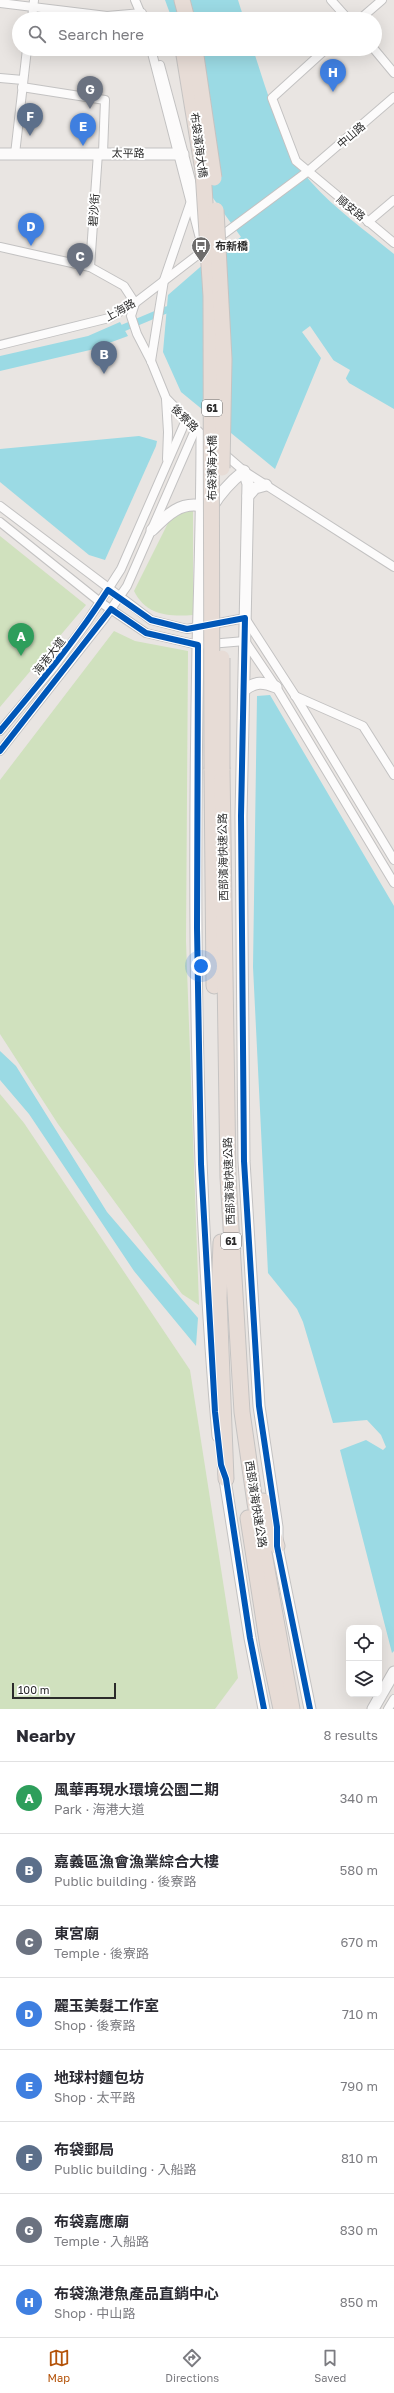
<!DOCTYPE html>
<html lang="en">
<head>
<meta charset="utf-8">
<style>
  body { margin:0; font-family:"Golos Text","Noto Sans TC",sans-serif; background:#f2f2f3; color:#2b2b33 }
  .controls { position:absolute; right:12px; bottom:12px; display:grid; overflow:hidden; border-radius:8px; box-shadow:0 4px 16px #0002 }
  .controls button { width:36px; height:36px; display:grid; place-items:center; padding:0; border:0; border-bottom:1px solid #e1e1e2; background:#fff; color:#2b2b33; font:20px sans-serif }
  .scale { position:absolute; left:12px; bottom:10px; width:104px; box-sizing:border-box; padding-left:4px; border:2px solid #2b2b2b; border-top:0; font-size:11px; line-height:14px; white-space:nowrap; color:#2b2b2b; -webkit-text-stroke:3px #fff; paint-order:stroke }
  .you { position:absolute; left:201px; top:966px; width:14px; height:14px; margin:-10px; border:3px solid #fff; border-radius:50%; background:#1a73e8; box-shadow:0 0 0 6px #1a73e833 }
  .badge { display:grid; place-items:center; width:26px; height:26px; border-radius:50%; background:#b45309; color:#fff; font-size:13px; font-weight:700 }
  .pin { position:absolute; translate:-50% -33px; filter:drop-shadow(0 1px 2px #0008) }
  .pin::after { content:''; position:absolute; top:21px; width:14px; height:12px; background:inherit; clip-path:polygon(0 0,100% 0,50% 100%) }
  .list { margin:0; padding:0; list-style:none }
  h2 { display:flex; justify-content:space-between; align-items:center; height:52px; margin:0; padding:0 16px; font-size:17px }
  h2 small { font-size:13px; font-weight:400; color:#7c7c81 }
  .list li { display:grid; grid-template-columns:26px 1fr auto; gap:12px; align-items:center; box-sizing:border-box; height:72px; padding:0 16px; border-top:1px solid #e1e1e2 }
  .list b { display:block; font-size:15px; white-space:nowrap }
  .list p { margin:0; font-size:13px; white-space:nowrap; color:#7c7c81 }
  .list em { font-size:13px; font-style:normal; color:#7c7c81 }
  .icon { flex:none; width:22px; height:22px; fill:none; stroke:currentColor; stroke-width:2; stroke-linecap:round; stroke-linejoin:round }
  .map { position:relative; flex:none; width:394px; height:1709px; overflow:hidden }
  .search { position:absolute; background:#fff; box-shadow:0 4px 16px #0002; left:12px; right:12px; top:12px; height:44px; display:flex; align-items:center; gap:10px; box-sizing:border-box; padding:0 14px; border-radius:22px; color:#7c7c81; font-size:15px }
  .sheet { height:628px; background:#fff }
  nav { display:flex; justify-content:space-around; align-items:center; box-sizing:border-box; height:56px; border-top:1px solid #e1e1e2; background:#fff; font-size:11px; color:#7c7c81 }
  nav a { display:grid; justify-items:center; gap:2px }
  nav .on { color:#b45309 }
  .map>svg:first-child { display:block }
  .green { fill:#d0e1be }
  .water { fill:#9bdae4 }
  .pier { fill:#e9e5e2 }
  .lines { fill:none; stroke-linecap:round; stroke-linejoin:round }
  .canal { stroke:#9bdae4; stroke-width:7 }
  .street-casing { stroke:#c3c2c2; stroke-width:10 }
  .secondary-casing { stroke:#c3c2c2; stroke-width:13 }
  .highway-casing { stroke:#c5c3c2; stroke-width:17 }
  .street { stroke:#fcfbfb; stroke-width:8 }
  .secondary { stroke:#fcfbfb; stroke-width:11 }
  .highway { stroke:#e7dcd6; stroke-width:15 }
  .highway-bridge-casing { stroke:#c5c3c2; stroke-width:17; stroke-linecap:butt }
  .highway-bridge { stroke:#e7dcd6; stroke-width:15 }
  .cycleway-casing { stroke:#fff; stroke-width:8 }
  .cycleway { stroke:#0057b8; stroke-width:6 }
  .labels { text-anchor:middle; stroke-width:4; stroke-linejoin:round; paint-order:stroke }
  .shield { fill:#fff; stroke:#6b6b6b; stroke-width:1 }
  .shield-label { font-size:10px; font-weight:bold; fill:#2b2b2b }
  .street-label { font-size:11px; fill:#2b2b2b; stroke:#fff }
  .poi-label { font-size:11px; font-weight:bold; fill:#2b2b2b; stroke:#fff; text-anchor:start }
</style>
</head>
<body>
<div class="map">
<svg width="394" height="1709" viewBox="0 0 394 1709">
  <rect width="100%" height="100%" fill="#e9e5e2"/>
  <g class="green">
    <path d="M187,510H193V615C168,617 146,615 134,591L169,521Z"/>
    <path d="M0,536L86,605L0,707Z"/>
    <path d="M114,631L135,641L188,651L186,941L199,1305L182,1294L58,1124L0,1034V780Z"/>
    <path d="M0,1094L24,1123L190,1370L238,1678L215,1709H0Z"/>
  </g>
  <g class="water">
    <path d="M165,0H238L244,19H172Z"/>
    <path d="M180,49H253C266,89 284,151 311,182C335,209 366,231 394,254V409L349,383L310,326L302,332L321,358L275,469L181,392L163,352L168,295L206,262L241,237L213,198Z"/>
    <path d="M120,322L128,336L90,350L0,371V356L88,336Z"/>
    <path d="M139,436L157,441L156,446L105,560L89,555L0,482V449Z"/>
    <path d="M270,695L394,906V1651L392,1653L340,1450L366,1440L383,1450L386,1447L381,1435L367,1420L333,1423L303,1322L297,1309L268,1273L253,967L257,696Z"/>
    <path d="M0,1051L16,1066L107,1212L198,1318L196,1346L134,1271L29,1114L0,1080Z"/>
  </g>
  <path class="pier" d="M333,360L350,370L345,380Z"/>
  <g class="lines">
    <path class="canal" d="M116,331L166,310"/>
    <defs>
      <g id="street">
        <path d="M135,0L143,19"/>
        <path d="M331,0L348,19"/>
        <path d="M0,3L107,16L142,13"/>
        <path d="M32,19L34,0"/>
        <path d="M360,19L382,0"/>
        <path d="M151,49L203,250"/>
        <path d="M326,49L272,98L296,161L394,243"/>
        <path d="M374,49L394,73"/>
        <path d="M160,65L200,214"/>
        <path d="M0,78L23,80"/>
        <path d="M22,87L105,100L103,153"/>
        <path d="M15,154L27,49"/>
        <path d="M368,222L394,200"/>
        <path d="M217,239L307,172L394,97"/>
        <path d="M0,247L90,267L124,286L135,303L131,316L137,334L151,361L166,398L205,438"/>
        <path d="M90,267L98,153"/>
        <path d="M0,345L109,318L135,303L208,247"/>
        <path d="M151,361L164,280L190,204"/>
        <path d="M166,399L168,432L167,459"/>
        <path d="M222,452L244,471L394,567"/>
        <path d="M0,506L151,620L187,629L245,618L296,697L394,860"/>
        <path d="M0,522L100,602L146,633L198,645L245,641L276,687L394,883"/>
        <path d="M295,696L363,726L394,775"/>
        <path d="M0,731L53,668L87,622L121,569L186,420"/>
        <path d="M0,751L104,619L127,586L196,428"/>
        <path d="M388,1709L394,1699"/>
      </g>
      <g id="secondary">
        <path d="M0,154H183"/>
        <path d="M202,436C202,506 200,577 198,647C193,910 195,1174 218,1436"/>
        <path d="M248,496L255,488L266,485"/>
        <path d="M202,527C211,504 225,486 244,471L248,484L241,816L244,1161L259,1406L277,1527V1546L310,1709"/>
        <path d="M152,530C166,516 180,501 202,506"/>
        <path d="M244,690C256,681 263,682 276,687"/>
        <path d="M224,1473L250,1638L264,1709"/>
        <path d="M373,1709L394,1672"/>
      </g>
      <g id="highway">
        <path d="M182,0L187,19"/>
        <path d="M212,769L214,986"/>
        <path d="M222,769L228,1177L242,1412L255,1503L292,1709"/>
        <path d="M221,1242L219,1298L226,1479"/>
        <path d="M263,1501L277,1546"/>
        <path d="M248,1518L268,1647L281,1709"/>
      </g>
    </defs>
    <use href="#street" class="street-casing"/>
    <use href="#secondary" class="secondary-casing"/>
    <use href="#highway" class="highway-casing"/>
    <use href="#street" class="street"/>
    <use href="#secondary" class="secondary"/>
    <use href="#highway" class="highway"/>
    <defs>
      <g id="highway-bridge">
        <path d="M183,49L203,171L211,296L212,769"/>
        <path d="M195,49L214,178"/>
        <path d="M216,210L224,359L222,468"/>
        <path d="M222,658V769"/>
      </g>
    </defs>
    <use href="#highway-bridge" class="highway-bridge-casing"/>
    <use href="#highway-bridge" class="highway-bridge"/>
    <defs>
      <g id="cycleway">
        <path d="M0,731C38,685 76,640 108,590L151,620L187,629L245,618L241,816L244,1161L259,1406L277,1527V1546L310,1709"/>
        <path d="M0,751L111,609L146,633L198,645L197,928L201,1164L215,1412L221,1465L226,1479L250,1638L264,1709"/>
      </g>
    </defs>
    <use href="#cycleway" class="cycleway-casing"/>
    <use href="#cycleway" class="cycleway"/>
  </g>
  <defs>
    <symbol id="bus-pin" viewBox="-11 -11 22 30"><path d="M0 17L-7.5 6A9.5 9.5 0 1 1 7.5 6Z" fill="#6e6c6b" stroke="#fff"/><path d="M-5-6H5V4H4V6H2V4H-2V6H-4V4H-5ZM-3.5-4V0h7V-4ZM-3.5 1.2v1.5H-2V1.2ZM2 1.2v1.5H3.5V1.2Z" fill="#fff"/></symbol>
  </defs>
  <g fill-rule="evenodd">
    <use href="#bus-pin" x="190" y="235" width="22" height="30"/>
  </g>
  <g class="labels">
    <g class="shield">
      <rect x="202" y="400" width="20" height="16" rx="3"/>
      <rect x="221" y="1233" width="20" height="16" rx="3"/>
    </g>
    <g class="shield-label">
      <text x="212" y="412">61</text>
      <text x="231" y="1245">61</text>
    </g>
    <g class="street-label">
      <text transform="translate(351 135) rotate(-41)" y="4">中山路</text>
      <text transform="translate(199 145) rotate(82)" y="4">布袋濱海大橋</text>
      <text transform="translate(128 153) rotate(1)" y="4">太平路</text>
      <text transform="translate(351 208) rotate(39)" y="4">順安路</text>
      <text transform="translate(94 210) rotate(-86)" y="4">碧沙街</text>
      <text transform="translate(120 310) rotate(-29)" y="4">上海路</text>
      <text transform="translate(185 418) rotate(45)" y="4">後寮路</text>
      <text transform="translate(212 468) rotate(-90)" y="4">布袋濱海大橋</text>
      <text transform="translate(49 656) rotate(-52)" y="4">海港大道</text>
      <text transform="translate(223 857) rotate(-91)" y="4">西部濱海快速公路</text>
      <text transform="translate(229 1181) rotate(-92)" y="4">西部濱海快速公路</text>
      <text transform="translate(256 1504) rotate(81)" y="4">西部濱海快速公路</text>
    </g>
    <g class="poi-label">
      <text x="215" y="250">布新橋</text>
    </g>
  </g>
</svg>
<div class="controls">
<button><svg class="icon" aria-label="locate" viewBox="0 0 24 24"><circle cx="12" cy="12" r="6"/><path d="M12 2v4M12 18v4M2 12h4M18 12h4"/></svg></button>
<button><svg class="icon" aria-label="layers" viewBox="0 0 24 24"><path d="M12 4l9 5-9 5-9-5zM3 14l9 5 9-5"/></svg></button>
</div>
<div class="scale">100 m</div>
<div class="you"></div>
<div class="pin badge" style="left:21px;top:656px;background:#2e9e5b">A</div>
<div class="pin badge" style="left:104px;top:374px;background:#5c6f8a">B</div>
<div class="pin badge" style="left:80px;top:276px;background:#6b7280">C</div>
<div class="pin badge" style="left:31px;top:246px;background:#3f7fe0">D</div>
<div class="pin badge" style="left:83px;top:146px;background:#3f7fe0">E</div>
<div class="pin badge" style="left:30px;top:136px;background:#5c6f8a">F</div>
<div class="pin badge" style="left:90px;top:109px;background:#6b7280">G</div>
<div class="pin badge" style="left:333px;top:92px;background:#3f7fe0">H</div>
<div class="search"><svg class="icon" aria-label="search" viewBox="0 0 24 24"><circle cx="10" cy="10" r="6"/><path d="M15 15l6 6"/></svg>Search here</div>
</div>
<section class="sheet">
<h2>Nearby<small>8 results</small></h2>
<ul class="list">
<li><span class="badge" style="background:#2e9e5b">A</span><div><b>風華再現水環境公園二期</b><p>Park · 海港大道</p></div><em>340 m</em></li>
<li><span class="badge" style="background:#5c6f8a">B</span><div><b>嘉義區漁會漁業綜合大樓</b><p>Public building · 後寮路</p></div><em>580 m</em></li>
<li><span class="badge" style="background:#6b7280">C</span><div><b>東宮廟</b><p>Temple · 後寮路</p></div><em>670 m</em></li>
<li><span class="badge" style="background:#3f7fe0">D</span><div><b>麗玉美髮工作室</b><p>Shop · 後寮路</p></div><em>710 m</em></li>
<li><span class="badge" style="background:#3f7fe0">E</span><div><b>地球村麵包坊</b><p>Shop · 太平路</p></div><em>790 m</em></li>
<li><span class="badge" style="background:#5c6f8a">F</span><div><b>布袋郵局</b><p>Public building · 入船路</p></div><em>810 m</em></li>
<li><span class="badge" style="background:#6b7280">G</span><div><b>布袋嘉應廟</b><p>Temple · 入船路</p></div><em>830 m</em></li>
<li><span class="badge" style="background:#3f7fe0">H</span><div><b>布袋漁港魚產品直銷中心</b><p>Shop · 中山路</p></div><em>850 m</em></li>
</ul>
</section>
<nav>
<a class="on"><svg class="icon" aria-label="map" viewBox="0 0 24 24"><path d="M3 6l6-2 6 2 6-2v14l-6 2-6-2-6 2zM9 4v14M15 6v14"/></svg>Map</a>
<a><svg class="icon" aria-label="directions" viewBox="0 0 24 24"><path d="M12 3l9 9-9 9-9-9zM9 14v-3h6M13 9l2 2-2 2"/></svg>Directions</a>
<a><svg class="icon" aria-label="saved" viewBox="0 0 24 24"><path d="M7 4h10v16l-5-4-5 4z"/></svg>Saved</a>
</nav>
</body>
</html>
